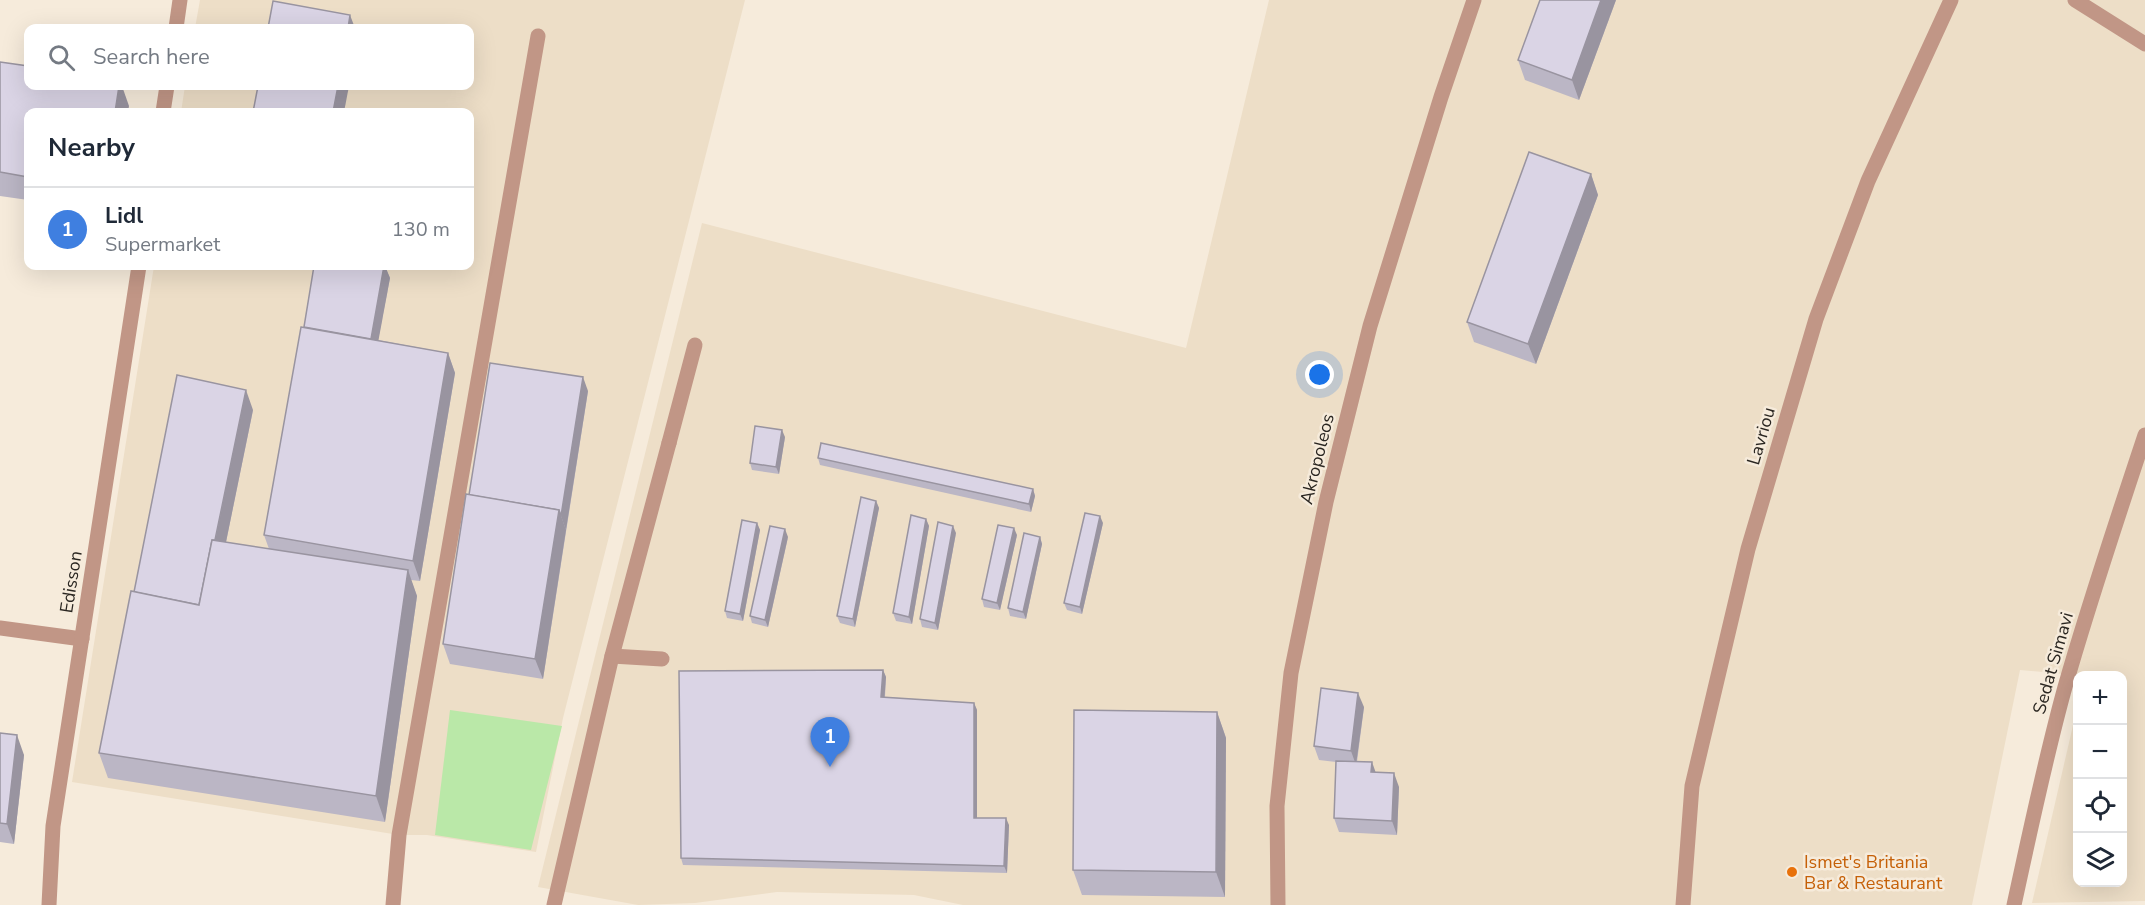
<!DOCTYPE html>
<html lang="en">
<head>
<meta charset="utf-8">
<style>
  body { margin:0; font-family:"Nunito Sans",sans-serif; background:#f2f2f3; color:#1f2937 }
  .controls { position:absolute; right:18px; bottom:18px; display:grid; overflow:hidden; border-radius:12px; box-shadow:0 6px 24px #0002 }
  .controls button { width:54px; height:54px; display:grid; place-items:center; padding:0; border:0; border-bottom:2px solid #e0e1e3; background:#fff; color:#1f2937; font:30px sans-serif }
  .you { position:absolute; left:1320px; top:375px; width:21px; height:21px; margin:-15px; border:4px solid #fff; border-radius:50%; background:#1a73e8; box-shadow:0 0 0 9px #1a73e833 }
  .badge { display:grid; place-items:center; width:39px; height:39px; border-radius:50%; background:#216477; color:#fff; font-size:20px; font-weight:700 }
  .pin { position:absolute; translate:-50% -50px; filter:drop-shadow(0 2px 3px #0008) }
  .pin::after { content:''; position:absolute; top:32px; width:21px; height:18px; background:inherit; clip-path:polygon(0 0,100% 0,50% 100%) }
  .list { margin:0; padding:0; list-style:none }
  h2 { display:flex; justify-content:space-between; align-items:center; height:78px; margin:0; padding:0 24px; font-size:26px }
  h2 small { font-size:20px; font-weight:400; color:#747a83 }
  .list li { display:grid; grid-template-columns:39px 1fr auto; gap:18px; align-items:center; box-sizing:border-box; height:84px; padding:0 24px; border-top:2px solid #e0e1e3 }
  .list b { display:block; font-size:22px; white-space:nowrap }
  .list p { margin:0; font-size:20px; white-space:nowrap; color:#747a83 }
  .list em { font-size:20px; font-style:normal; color:#747a83 }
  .icon { flex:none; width:33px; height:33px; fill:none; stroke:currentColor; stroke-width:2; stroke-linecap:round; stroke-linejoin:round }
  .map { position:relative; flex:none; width:2145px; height:905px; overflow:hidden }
  .search { position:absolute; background:#fff; box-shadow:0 6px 24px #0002; left:24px; top:24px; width:450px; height:66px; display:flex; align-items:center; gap:15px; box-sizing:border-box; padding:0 21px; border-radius:12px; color:#747a83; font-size:22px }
  .panel { position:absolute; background:#fff; box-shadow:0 6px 24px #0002; left:24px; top:108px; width:450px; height:162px; border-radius:12px }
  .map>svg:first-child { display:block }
  .built { fill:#eddec7 }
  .green { fill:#bae8a8 }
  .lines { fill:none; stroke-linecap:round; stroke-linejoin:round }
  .service { stroke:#c19686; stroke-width:15 }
  .minor { stroke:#c19686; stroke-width:15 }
  .wall { fill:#bbb6c5 }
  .shaded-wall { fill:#9994a0 }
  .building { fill:#dad4e5; stroke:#9994a0; stroke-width:1.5 }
  .food-dot { fill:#e8710a; stroke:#f6ebdb; stroke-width:2 }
  .labels { text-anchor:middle; stroke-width:5; stroke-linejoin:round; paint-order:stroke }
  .street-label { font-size:18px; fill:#2a2621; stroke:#f6ebdb }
  .food-label { font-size:18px; fill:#c56008; stroke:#f6ebdb; text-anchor:start }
</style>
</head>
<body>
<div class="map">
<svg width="2145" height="905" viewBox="0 0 2145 905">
  <rect width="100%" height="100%" fill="#f6ebdb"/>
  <g class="built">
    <path d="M200,0H745L563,718L536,852L427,835H399L72,782L154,266H470V112H181L185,86H470V28H195Z"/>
    <path d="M1269,0H2145V901L2032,903L2077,708L2078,882H2122V676H2085L2020,670L1972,905H963L914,895L777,892L695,903L638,905L538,887L702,223L1186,348Z"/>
  </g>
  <path class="green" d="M450,710L562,726L531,850L435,835Z"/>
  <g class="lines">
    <g class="service">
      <path d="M669,443L695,345"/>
      <path d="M612,656L662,659"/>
      <path d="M393,905L399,835L538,36"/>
    </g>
    <g class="minor">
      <path d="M2075,0L2145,44"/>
      <path d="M176,28L180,0"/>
      <path d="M163,112L167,86"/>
      <path d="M0,628L82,639"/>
      <path d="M49,905L53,826L139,266"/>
      <path d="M554,905L612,656L669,443"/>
      <path d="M1278,905L1277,806L1291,673L1326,502L1370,326L1441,97L1474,0"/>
      <path d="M1683,905L1692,786L1748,549L1816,319L1868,181L1951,0"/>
      <path d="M2014,905C2030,832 2045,759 2065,687C2089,603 2117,519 2145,435"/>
    </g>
  </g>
  <g class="wall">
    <path d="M1616,0L1579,100L1525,80L1518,60Z"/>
    <path d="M0,62L129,106L28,112V200L0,196Z"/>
    <path d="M1591,174L1598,195L1536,364L1474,342L1467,322Z"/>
    <path d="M314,266H385L390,278L378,340L448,353L455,373L420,581L411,580L417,596L385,822L108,778L99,753L134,592L253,410L226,542L269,549L264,535L304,327Z"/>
    <path d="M588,391L543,679L450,664L443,644L469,495Z"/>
    <path d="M785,437L779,474L752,470L750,463Z"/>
    <path d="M818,458L1033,489L1035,496L1031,512L820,465Z"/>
    <path d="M876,501L879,508L855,627L840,623L837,616Z"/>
    <path d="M926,519L929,526L912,624L896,621L893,613Z"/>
    <path d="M757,523L760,530L743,621L727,618L725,611Z"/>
    <path d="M1103,523L1082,614L1067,610L1064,603Z"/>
    <path d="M956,533L938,630L922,627L920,619Z"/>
    <path d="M1017,535L1000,610L984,607L982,599Z"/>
    <path d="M788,537L768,627L752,623L750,616Z"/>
    <path d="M1040,537L1042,544L1026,619L1010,616L1008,608Z"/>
    <path d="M883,670L886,677L885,697L974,703L977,710V818L1009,825L1007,873L683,865L681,858Z"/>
    <path d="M1364,707L1357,762L1399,787L1397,835L1339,832L1334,818L1336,762L1319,760L1314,746Z"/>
    <path d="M1217,712L1226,738L1225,897L1082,895L1073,870Z"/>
    <path d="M0,733L24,755L14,844L0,842Z"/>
  </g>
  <g class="shaded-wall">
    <path d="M1601,0H1616L1579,100L1572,80Z"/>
    <path d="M350,15L355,28H348Z"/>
    <path d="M119,86H122L129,106L128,112H115Z"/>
    <path d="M338,86H349L344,112H333Z"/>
    <path d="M1591,174L1598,195L1536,364L1528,344Z"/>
    <path d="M384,266H385L390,278L375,359L369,345Z"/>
    <path d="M448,353L455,373L420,581L413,561Z"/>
    <path d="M583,377L588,391L566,530L561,516Z"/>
    <path d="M246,390L253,410L208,630L201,610Z"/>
    <path d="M782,430L785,437L779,474L776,467Z"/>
    <path d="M1033,489L1035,496L1031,512L1029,504Z"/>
    <path d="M876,501L879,508L855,627L853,619Z"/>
    <path d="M559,510L566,530L543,679L535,659Z"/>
    <path d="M1100,516L1103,523L1082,614L1080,607Z"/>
    <path d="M926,519L929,526L912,624L909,617Z"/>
    <path d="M757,523L760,530L743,621L740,614Z"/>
    <path d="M953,526L956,533L938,630L935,623Z"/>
    <path d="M1014,528L1017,535L1000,610L997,603Z"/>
    <path d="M785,529L788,537L768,627L765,620Z"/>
    <path d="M1040,537L1042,544L1026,619L1023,612Z"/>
    <path d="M408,570L417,596L385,822L376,796Z"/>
    <path d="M883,670L886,677L884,704L881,697Z"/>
    <path d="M1358,693L1364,707L1356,765L1351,751Z"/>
    <path d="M974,703L977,710V826L974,818Z"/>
    <path d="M1217,712L1226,738L1225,897L1216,872Z"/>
    <path d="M17,735L24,755L14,844L7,824Z"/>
    <path d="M1372,762L1377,776L1371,772Z"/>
    <path d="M1394,773L1399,787L1397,835L1392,821Z"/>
    <path d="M1006,818L1009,825L1007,873L1004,866Z"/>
  </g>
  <g class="building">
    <path d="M1540,0H1601L1572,80L1518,60Z"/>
    <path d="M273,1L350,15L348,28H268Z"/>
    <path d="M0,62L28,66V86H119L115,112H28V177L0,172Z"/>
    <path d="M258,86H338L333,112H253Z"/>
    <path d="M1529,152L1591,174L1528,344L1467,322Z"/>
    <path d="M314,266H384L371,339L304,327Z"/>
    <path d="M301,327L448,353L413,561L264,535Z"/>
    <path d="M490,363L583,377L561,516L559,510L469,495Z"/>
    <path d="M177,375L246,390L215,540H212L199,605L134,592Z"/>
    <path d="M755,426L782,430L776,467L750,463Z"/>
    <path d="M821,443L1033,489L1029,504L818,458Z"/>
    <path d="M466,494L559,510L535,659L443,644Z"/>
    <path d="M861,497L876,501L853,619L837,616Z"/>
    <path d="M1085,513L1100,516L1080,607L1064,603Z"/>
    <path d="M911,515L926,519L909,617L893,613Z"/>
    <path d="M742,520L757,523L740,614L725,611Z"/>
    <path d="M938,522L953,526L935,623L920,619Z"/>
    <path d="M998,525L1014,528L997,603L982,599Z"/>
    <path d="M770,526L785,529L765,620L750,616Z"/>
    <path d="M1024,533L1040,537L1023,612L1008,608Z"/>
    <path d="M212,540L408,570L376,796L99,753L131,591L199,605Z"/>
    <path d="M883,670L881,697L974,703V818H1006L1004,866L681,858L679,671Z"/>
    <path d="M1321,688L1358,693L1351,751L1314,746Z"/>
    <path d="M1074,710L1217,712L1216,872L1073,870Z"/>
    <path d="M0,733L17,735L7,824L0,823Z"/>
    <path d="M1336,761L1372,762L1371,772L1394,773L1392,821L1334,818Z"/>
  </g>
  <circle class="food-dot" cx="1792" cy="872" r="6"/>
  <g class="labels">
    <g class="street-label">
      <text transform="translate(1761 436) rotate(-74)" y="6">Lavriou</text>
      <text transform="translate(1317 459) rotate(-76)" y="6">Akropoleos</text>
      <text transform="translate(71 582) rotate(-81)" y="6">Edisson</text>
      <text transform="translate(2053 663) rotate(-74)" y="6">Sedat Simavi</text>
    </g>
    <g class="food-label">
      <text x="1804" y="868">Ismet's Britania<tspan x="1804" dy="21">Bar &amp; Restaurant</tspan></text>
    </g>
  </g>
</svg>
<div class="controls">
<button>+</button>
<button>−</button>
<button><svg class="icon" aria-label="locate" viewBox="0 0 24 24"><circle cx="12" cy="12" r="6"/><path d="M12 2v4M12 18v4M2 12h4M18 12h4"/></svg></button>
<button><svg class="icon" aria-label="layers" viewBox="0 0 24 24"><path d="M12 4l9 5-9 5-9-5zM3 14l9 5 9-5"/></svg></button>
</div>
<div class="you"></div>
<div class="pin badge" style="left:830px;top:767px;background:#3f7fe0">1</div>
<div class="search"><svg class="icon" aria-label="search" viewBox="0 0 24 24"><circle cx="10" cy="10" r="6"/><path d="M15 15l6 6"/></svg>Search here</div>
<section class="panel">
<h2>Nearby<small></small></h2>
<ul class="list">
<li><span class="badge" style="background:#3f7fe0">1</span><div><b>Lidl</b><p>Supermarket</p></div><em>130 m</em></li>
</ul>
</section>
</div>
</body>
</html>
